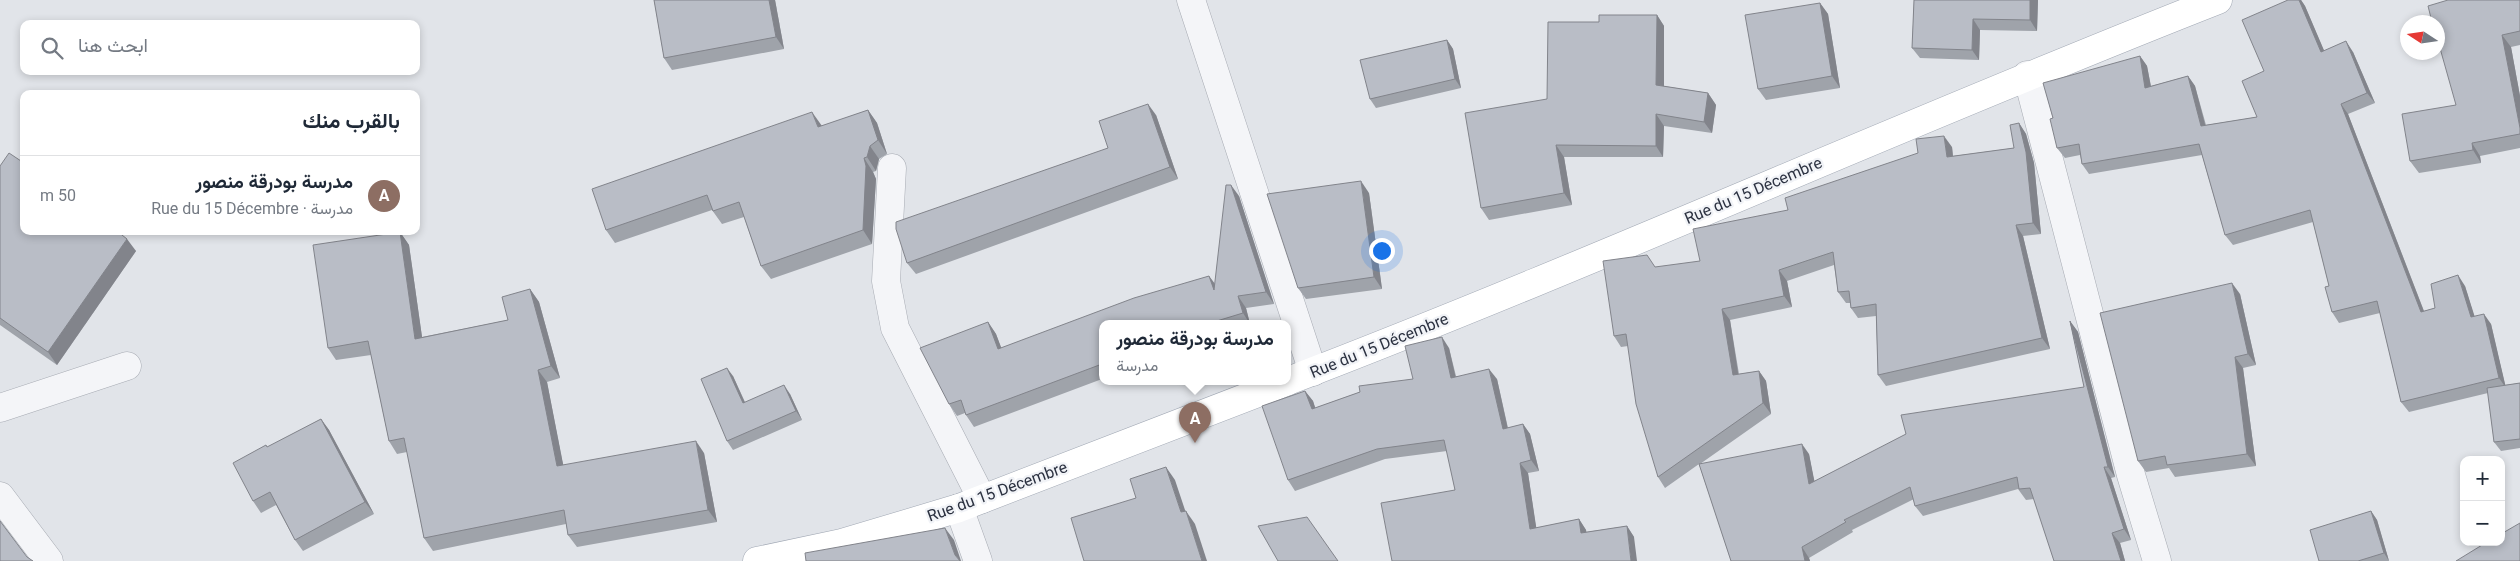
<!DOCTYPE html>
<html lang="ar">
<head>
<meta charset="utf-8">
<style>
  body { margin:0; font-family:Roboto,Vazirmatn,sans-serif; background:#f6f6f7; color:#1f2937; direction:rtl }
  .controls { position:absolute; right:15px; bottom:15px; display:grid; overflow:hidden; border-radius:10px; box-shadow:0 2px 8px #0003 }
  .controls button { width:45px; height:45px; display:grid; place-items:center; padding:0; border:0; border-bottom:1px solid #e0e1e3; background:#fff; color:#1f2937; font:25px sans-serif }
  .compass { position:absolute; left:2400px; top:15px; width:45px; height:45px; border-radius:50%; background:#fff; box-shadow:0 2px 8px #0003; rotate:282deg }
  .you { position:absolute; left:1381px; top:250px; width:18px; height:18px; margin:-12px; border:4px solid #fff; border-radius:50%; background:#1a73e8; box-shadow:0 0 0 8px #1a73e833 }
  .badge { display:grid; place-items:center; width:32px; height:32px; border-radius:50%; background:#c64e5a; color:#fff; font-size:16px; font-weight:700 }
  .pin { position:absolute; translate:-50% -41px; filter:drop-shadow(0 1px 2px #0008) }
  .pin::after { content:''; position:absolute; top:26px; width:18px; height:15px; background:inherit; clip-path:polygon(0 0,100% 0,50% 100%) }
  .popup { position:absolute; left:1099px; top:320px; width:192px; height:65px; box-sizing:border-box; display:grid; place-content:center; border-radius:10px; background:#fff; filter:drop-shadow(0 1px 4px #0005); font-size:16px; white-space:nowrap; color:#747a83 }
  .popup b { font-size:19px; color:#1f2937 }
  .popup::after { content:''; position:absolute; left:50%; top:100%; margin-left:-10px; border:10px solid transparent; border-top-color:#fff }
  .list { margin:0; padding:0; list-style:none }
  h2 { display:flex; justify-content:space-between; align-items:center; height:65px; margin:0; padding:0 20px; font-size:21px }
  h2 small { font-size:16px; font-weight:400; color:#747a83 }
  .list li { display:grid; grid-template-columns:32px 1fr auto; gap:15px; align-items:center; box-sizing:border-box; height:80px; padding:0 20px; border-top:1px solid #e0e1e3 }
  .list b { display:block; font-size:19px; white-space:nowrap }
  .list p { margin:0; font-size:16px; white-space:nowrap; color:#747a83 }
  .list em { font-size:16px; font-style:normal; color:#747a83 }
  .icon { flex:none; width:28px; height:28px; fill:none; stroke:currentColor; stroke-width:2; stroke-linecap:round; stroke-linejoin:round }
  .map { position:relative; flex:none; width:2520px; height:561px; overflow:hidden; direction:ltr }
  .search { position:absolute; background:#fff; box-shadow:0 2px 8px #0003; left:20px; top:20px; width:400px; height:55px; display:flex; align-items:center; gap:12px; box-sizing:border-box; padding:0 18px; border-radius:10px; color:#747a83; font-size:19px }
  .panel { position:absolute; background:#fff; box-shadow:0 2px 8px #0003; left:20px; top:90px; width:400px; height:145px; border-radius:10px; direction:rtl }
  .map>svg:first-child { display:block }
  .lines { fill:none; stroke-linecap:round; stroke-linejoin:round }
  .street-casing { stroke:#a7abb3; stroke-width:29 }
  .primary-casing { stroke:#a1a8b4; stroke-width:29 }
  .street { stroke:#f4f5f8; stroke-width:28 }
  .primary { stroke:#fff; stroke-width:28 }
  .wall { fill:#9fa3aa }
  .shaded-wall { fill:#82848b }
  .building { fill:#b9bdc6; stroke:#82848b }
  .labels { text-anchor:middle; stroke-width:4.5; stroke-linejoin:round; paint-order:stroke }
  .street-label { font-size:16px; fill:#2b3140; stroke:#f1f3f7 }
</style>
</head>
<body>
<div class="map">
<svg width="2520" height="561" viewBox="0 0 2520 561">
  <rect width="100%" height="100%" fill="#e1e4e9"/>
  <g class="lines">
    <defs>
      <g id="street">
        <path d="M1191,0L1313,372"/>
        <path d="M2027,75L2131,475L2157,561"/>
        <path d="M892,168L886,281L895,328L982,499"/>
        <path d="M0,408L127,366"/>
        <path d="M0,496L49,561"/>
        <path d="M959,508L978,561"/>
      </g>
      <g id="primary">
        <path d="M1288,381C1601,261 1906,122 2218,0"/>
        <path d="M757,561L842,543L959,508L1286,382"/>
      </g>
    </defs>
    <use href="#street" class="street-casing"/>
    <use href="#primary" class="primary-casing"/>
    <use href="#street" class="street"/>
    <use href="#primary" class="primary"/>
  </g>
  <g class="wall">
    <path d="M654,0H775L784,49L672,70L664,58Z"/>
    <path d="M1914,0H2038L2037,31L1980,30L1979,60L1920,58L1912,48Z"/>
    <path d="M2288,0H2301L2305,6L2324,51L2353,52L2375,103L2348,114L2424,311L2435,308L2465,286L2474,316L2491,324L2505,385L2520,383V448L2501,451L2494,442L2488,393L2409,412L2401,402L2380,313L2339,323L2332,312L2329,286L2313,222L2233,245L2225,235L2202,155L2089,174L2082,164L2080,155L2065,158L2057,148L2053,118L2140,56L2147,66L2151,86L2188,76L2195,86L2206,125L2257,117L2264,71Z"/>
    <path d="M2520,0V45L2511,47L2520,96V148L2480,156L2481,163L2419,173L2410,161L2456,105Z"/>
    <path d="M1820,3L1828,14L1840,88L1766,100L1758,89Z"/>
    <path d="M1657,15L1664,26V86L1708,93L1716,105L1712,133L1664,126L1663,157H1564L1572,205L1489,220L1481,208L1547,99L1599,22Z"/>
    <path d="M1447,40L1453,49L1461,88L1376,108L1370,99Z"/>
    <path d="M868,110L877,123L887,154L879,159L876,171L873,172L876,179L872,244L771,279L761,266L744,217L722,224L712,210L615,243L606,230L822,126Z"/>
    <path d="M1156,115L1178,179L916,274L907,263L1108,148Z"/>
    <path d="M2019,123L2026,134L2034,163L2041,234L2023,236L2050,349L1886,386L1878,375L1876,316L1858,318L1851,308L1850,303H1846L1838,292L1834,265L1787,281L1792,307L1730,320L1739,374L1759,371L1766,381L1771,414L1700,464L1809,454L1814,481L2084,387L2070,321L2078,332L2115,477L2111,478L2131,540L2120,543L2125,561H2054L2034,499L2026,500L2018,489L1923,516L1915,506L1914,499L1852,530L1853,532L1809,558L1810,561H1731L1699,464L1665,488L1658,477L1628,346L1621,347L1614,336L1700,261L1788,210L1952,147L1953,156L2014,148Z"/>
    <path d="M0,166L136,251L57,365L0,325Z"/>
    <path d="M1369,193L1382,289L1306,299L1298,288Z"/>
    <path d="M1239,196L1274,304L1246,308L1250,324H1102V379L974,427L966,415L965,413L957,416L949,404L988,322L996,334L1001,348L1209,276L1215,284Z"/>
    <path d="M400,232L409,245L422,337L508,320L530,289L539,302L560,378L547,382L563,465L704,453L717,522L577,547L568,535L566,524L433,551L424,538L407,452L397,454L389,441L371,355L336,360L328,348Z"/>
    <path d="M2240,294L2256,365L2243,368L2256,466L2175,477L2169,468L2146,472L2138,461Z"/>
    <path d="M1449,348L1456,376L1497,379L1508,428L1523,424L1530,434L1539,471L1528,473L1536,528L1579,519L1586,530V532L1627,526L1634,537L1392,561L1455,490L1447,451L1385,459L1295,491L1288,480L1305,391L1313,401L1315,408L1360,392L1413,379Z"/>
    <path d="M733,376L745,402L790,394L802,420L733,450L727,441Z"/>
    <path d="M321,419L329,430L374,514L303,551L295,540L276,505L261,513L253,501L268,447Z"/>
    <path d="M2371,511L2377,520L2389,561H2319Z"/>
  </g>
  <g class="shaded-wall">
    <path d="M769,0H775L784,49L776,37Z"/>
    <path d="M2030,0H2038L2037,31L2030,20Z"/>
    <path d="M2299,0H2301L2305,6L2329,62L2321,52Z"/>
    <path d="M1820,3L1828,14L1840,88L1832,76Z"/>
    <path d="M1657,15L1664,26V97L1656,85Z"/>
    <path d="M1973,19L1980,30L1979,60L1972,50Z"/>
    <path d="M2502,35L2511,47L2520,96V128Z"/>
    <path d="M1447,40L1453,49L1461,88L1455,79Z"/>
    <path d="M2346,41L2353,52L2375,103L2367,93Z"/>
    <path d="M2140,56L2147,66L2153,98L2145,88Z"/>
    <path d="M2188,76L2195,86L2208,136L2201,126Z"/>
    <path d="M1708,93L1716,105L1712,133L1704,122Z"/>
    <path d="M1148,104L1156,115L1178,179L1170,167Z"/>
    <path d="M2341,104L2348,114L2428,322L2421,312Z"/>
    <path d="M868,110L877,123L887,154L878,140Z"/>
    <path d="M812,112L822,126L818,127Z"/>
    <path d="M1656,114L1664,126L1663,157L1656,146Z"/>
    <path d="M2019,123L2026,134L2034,163L2041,234L2033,223Z"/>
    <path d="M1944,136L1952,147L1954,168L1947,157Z"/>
    <path d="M2472,143L2480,156L2481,163L2473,150Z"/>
    <path d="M1556,145L1564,157L1572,205L1564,193Z"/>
    <path d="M870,146L879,159L876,171L867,157Z"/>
    <path d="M864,158L873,172L876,179L872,244L863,230Z"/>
    <path d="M1361,181L1369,193L1382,289L1374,277Z"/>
    <path d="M1231,185L1239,196L1274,304L1266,292Z"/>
    <path d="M2016,225L2023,236L2050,349L2042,338Z"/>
    <path d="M400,232L409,245L424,351L415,339Z"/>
    <path d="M127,239L136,251L57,365L48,352Z"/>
    <path d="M1779,270L1787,281L1792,307L1784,296Z"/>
    <path d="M2458,275L2465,286L2478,327L2471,317Z"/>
    <path d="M1209,276L1217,287L1214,290Z"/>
    <path d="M2232,283L2240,294L2256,365L2248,354Z"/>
    <path d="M530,289L539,302L560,378L551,366Z"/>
    <path d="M1238,296L1246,308L1250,324L1243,313Z"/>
    <path d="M1722,309L1730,320L1740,386L1733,375Z"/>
    <path d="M2484,314L2491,324L2506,388L2499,378Z"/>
    <path d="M2070,321L2078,332L2115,477L2108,467Z"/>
    <path d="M988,322L996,334L1006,360L998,349Z"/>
    <path d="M1442,337L1449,348L1458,388L1451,378Z"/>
    <path d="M2235,357L2243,368L2256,466L2247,454Z"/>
    <path d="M727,368L733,376L749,412L743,403Z"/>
    <path d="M1489,369L1497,379L1510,439L1503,429Z"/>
    <path d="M538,370L547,382L566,479L557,466Z"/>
    <path d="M1759,371L1766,381L1771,414L1763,403Z"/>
    <path d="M784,385L790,394L802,420L796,411Z"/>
    <path d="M1305,391L1313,401L1319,419L1312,409Z"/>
    <path d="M321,419L329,430L374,514L365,502Z"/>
    <path d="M1523,424L1530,434L1539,471L1531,460Z"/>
    <path d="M696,441L704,453L717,522L708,510Z"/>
    <path d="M1802,444L1809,454L1817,494L1809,484Z"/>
    <path d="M1520,463L1528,473L1538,539L1530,529Z"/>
    <path d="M1166,467L1175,480L1190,525L1181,512Z"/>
    <path d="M2104,467L2111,478L2131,540L2124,529Z"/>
    <path d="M1186,511L1195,524L1207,561H1202Z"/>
    <path d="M2371,511L2377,520L2389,561L2384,553Z"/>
    <path d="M1579,519L1586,530L1589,543L1581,533Z"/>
    <path d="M1627,526L1634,537L1637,561H1631Z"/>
    <path d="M945,528L954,540L961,561H960L955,555Z"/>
    <path d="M2112,533L2120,543L2125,561H2121Z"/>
    <path d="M1802,547L1809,558L1810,561H1805Z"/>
  </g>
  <g class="building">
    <path d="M654,0H769L776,37L664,58Z"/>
    <path d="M1914,0H2030V20L1973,19L1972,50L1912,48Z"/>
    <path d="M2288,0H2299L2321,52L2346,41L2367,93L2341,104L2421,312L2435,308L2431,284L2458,275L2471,317L2484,314L2499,378L2401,402L2377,301L2332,312L2325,287L2329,286L2310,210L2225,235L2199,144L2082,164L2079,144L2057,148L2050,119L2053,118L2043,83L2140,56L2145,88L2188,76L2201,126L2257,117L2242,81L2264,71L2242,20Z"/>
    <path d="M2448,0H2520V31L2502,35L2520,128V134L2472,143L2473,150L2410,161L2402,114L2456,105L2438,41V22H2432L2428,6Z"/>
    <path d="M1820,3L1832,76L1758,89L1745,15Z"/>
    <path d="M1599,15H1657L1656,85L1708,93L1704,122L1656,114V146L1556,145L1564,193L1481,208L1465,113L1547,99L1548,22H1599Z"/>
    <path d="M1447,40L1455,79L1370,99L1360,60Z"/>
    <path d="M1148,104L1170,167L907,263L896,229V222L1108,148L1099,121Z"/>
    <path d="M868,110L878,140L870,146L867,157L864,158L866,166L863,230L761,266L739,202L713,211L707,195L606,230L592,189L812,112L818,127Z"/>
    <path d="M2019,123L2026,152L2033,223L2016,225L2042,338L1878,375L1876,304L1851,308L1849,291L1838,292L1833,252L1779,270L1784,296L1722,309L1733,375L1759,371L1763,403L1658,477L1636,404L1626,334L1614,336L1603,261L1647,255L1655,267L1700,261L1693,229L1788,210L1785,198L1918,153L1916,139L1944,136L1947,157L2014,148L2010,125Z"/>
    <path d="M9,153L24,163V231H117L127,239L48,352L0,318V166Z"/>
    <path d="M1361,181L1374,277L1298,288L1267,194Z"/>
    <path d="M1226,185H1231L1266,292L1238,296L1243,313L1207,324H1102V364L966,415L961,400L949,404L920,348L988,322L998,349L1134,298L1209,276L1214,290Z"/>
    <path d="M400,232L415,339L508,320L502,297L530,289L551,366L538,370L557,466L696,441L708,510L568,535L564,510L424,538L404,438L389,441L368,341L328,348L313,245Z"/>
    <path d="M2232,283L2248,354L2235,357L2247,454L2167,465L2165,456L2138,461L2100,313Z"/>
    <path d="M2070,321L2108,467H2104L2124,529L2112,533L2121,561H2054L2030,488L2019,489L2017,477L1915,506L1910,487L1844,520L1846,522L1802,547L1805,561H1731L1699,464L1802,444L1809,484L1906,434L1901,415L2084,387Z"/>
    <path d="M1442,337L1451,378L1489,369L1503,429L1523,424L1531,460L1520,463L1530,529L1579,519L1581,533L1627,526L1631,561H1392L1381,503L1455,490L1444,440L1377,449L1288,480L1262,406L1305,391L1312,409L1360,392L1359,386L1413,379L1405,346Z"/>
    <path d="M727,368L743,403L784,385L796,411L727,441L701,379Z"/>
    <path d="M2520,383V439L2494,442L2487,388Z"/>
    <path d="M321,419L365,502L295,540L270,492L253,501L233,463L266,445L267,447Z"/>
    <path d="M1166,467L1181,512L1186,511L1202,561H1084L1071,518L1136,498L1130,479Z"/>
    <path d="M2371,511L2384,553L2358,561H2319L2310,530Z"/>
    <path d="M1307,517L1338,561H1278L1258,526Z"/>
    <path d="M0,521L27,557L33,561H0Z"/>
    <path d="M2520,523V561H2456L2487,542H2501V534Z"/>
    <path d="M945,528L955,555L960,561H806L805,553Z"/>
  </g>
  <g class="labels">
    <g class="street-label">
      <text transform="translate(1753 190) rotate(-23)" y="6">Rue du 15 Décembre</text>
      <text transform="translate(1379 345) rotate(-22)" y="6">Rue du 15 Décembre</text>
      <text transform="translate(997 491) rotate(-20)" y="6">Rue du 15 Décembre</text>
    </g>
  </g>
</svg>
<div class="controls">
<button>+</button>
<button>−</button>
</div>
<svg class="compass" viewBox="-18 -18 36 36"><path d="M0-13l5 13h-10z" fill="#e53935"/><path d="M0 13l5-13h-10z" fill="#747a83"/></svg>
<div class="you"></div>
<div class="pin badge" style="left:1195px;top:443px;background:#8d6e63">A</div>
<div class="popup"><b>مدرسة بودرقة منصور</b>مدرسة</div>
<div class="search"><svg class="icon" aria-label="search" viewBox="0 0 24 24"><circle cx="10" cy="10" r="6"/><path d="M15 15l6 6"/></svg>ابحث هنا</div>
<section class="panel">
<h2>بالقرب منك<small></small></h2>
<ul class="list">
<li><span class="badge" style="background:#8d6e63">A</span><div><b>مدرسة بودرقة منصور</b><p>مدرسة · Rue du 15 Décembre</p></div><em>50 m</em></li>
</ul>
</section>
</div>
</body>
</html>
